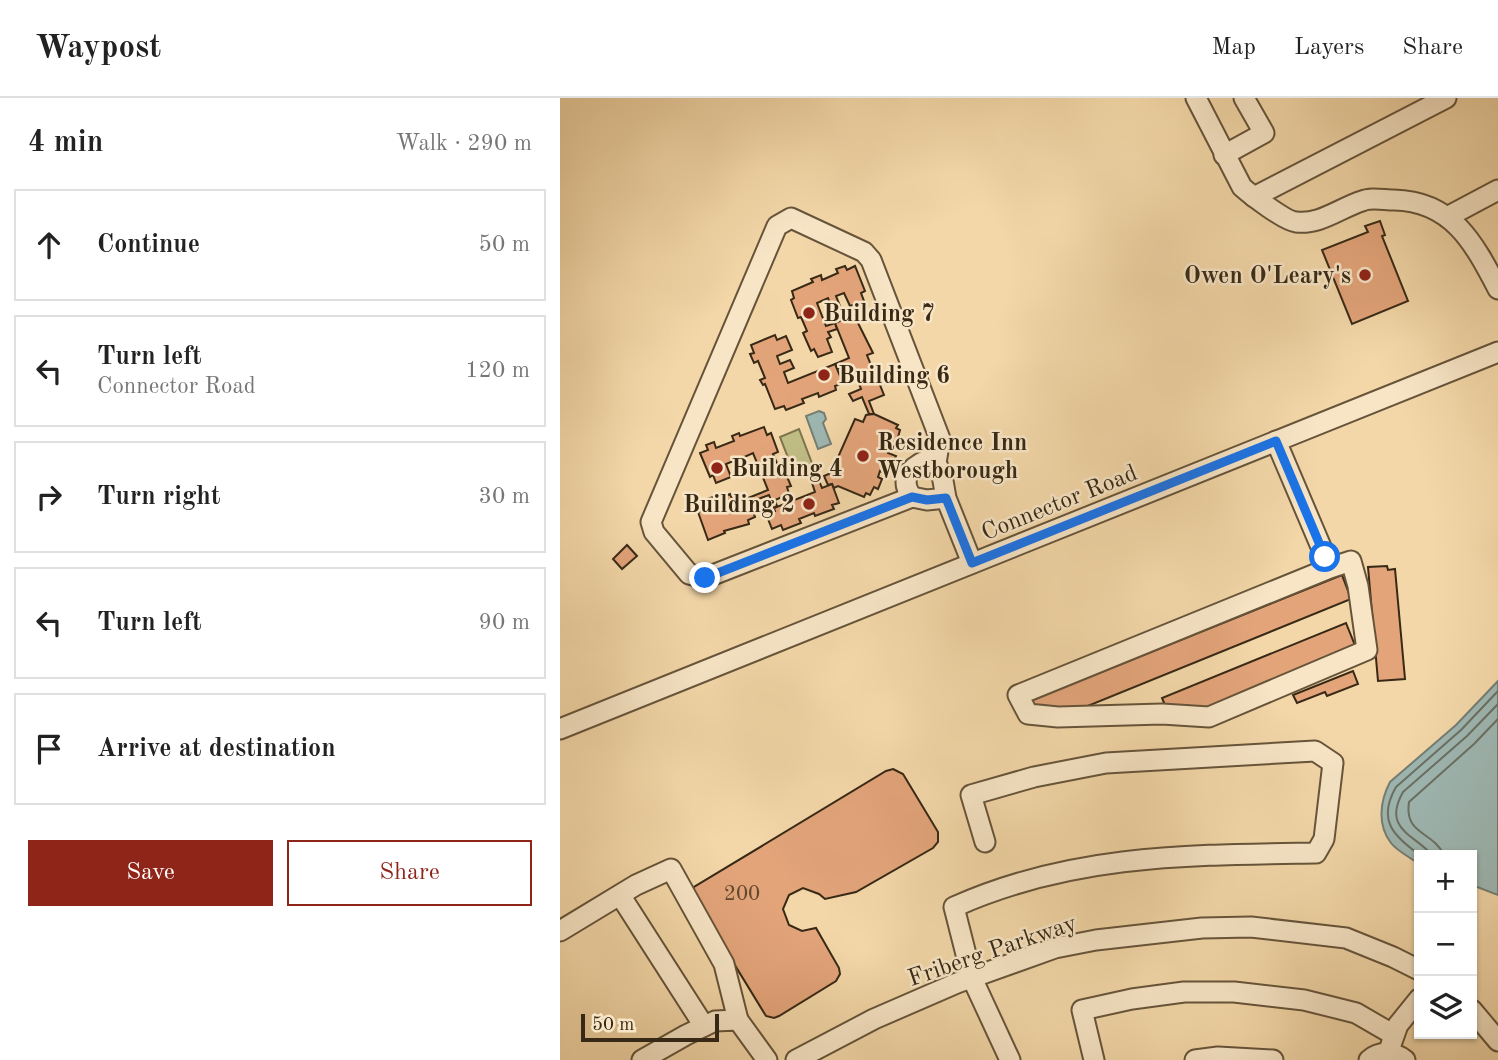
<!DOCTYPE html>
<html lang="en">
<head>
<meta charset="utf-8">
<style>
  body { margin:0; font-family:"Old Standard TT",serif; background:#f6f6f6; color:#222 }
  .controls { position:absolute; right:21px; bottom:21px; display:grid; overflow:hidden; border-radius:0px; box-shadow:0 2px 5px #0004 }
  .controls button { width:63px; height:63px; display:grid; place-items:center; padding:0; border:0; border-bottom:2px solid #e0e0e0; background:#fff; color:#222; font:35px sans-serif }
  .scale { position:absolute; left:21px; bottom:18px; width:138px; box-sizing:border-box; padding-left:7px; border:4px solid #372916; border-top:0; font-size:19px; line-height:24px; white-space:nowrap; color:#372916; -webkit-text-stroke:5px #f7e5c6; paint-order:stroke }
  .stop { position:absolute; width:21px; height:21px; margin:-16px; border:5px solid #1a73e8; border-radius:50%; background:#fff }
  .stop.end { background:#1a73e8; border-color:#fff; box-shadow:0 2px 7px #0008 }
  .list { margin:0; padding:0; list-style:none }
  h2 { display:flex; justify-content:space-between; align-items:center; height:91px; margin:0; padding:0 28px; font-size:30px }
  h2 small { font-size:23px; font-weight:400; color:#767676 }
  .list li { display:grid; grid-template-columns:46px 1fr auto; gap:21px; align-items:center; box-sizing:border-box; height:112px; margin:0 14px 14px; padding:0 14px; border:2px solid #e0e0e0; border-radius:0px }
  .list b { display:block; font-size:26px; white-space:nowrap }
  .list p { margin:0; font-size:23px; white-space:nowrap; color:#767676 }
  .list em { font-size:23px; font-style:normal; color:#767676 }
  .actions { display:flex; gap:14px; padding:21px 28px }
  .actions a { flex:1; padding:16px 0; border:2px solid #8f2418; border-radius:0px; text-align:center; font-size:24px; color:#8f2418 }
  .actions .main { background:#8f2418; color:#fff }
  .icon { flex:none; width:38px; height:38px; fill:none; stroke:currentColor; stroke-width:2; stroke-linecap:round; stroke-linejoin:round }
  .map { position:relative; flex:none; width:938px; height:962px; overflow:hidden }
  header { display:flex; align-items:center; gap:42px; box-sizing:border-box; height:98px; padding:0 35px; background:#fff; border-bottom:2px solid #e0e0e0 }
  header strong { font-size:33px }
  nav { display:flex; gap:38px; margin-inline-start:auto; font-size:24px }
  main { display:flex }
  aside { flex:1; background:#fff }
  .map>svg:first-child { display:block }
  .green { fill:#c0bd84; stroke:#7c734d; stroke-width:2 }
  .water { fill:#9eb7b2; stroke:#757e74; stroke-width:2 }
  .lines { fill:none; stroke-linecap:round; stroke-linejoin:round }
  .shore { stroke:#6a7064; stroke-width:2 }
  .building { fill:#e3a47a; stroke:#372916; stroke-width:2 }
  .minor-casing { stroke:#66543a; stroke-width:23 }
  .minor { stroke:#f7e5c6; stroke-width:19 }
  .route { stroke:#1a73e8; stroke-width:9 }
  .poi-dot { fill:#8f2418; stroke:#f7e5c6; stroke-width:2.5 }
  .labels { text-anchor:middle; stroke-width:5; stroke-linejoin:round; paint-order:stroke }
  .number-label { font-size:21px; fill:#62482f }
  .poi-label { font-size:24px; font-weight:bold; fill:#372916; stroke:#f7e5c6; text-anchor:start }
  .street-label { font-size:24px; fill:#372916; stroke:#f7e5c6 }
</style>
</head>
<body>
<header>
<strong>Waypost</strong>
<nav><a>Map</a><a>Layers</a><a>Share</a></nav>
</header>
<main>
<aside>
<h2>4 min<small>Walk · 290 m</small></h2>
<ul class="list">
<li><svg class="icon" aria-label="ahead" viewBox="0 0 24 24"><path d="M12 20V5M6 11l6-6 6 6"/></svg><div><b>Continue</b></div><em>50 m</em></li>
<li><svg class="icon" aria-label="left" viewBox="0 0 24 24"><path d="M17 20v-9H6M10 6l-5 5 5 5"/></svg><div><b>Turn left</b><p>Connector Road</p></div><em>120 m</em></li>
<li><svg class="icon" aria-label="right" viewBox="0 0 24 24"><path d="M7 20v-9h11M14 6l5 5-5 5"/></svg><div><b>Turn right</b></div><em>30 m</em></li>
<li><svg class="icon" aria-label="left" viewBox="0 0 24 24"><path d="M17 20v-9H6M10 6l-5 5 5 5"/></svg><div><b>Turn left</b></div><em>90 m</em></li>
<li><svg class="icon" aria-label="arrive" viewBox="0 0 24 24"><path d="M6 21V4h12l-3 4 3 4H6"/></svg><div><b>Arrive at destination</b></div></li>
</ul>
<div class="actions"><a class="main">Save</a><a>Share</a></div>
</aside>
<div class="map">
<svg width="938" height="962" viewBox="0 0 938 962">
  <rect width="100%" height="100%" fill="#f3d7a8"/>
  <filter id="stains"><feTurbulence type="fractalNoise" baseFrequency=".00286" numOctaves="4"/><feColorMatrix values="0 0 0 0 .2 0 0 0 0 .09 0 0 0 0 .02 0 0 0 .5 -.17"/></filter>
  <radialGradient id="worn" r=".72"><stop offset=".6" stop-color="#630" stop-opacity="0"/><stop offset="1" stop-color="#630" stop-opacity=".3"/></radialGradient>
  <path class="green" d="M239,331L253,368L234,375L220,339Z"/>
  <g class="water">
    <path d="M259,313L264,315L266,321L263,325L271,346L258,351L246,318Z"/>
    <path d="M938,583V797L912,787V757H859V766C851,760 837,753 831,745C817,727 820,703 830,684L896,627Z"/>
  </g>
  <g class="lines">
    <g class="shore">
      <path d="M860,757C833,738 817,722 836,689L901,632L938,593"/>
      <path d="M872,757C854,736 822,731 843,694L907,638L938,606"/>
      <path d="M884,757C873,733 844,737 849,704L914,646L938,621"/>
    </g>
  </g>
  <g class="building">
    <path d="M820,123L825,137L822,138L848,203L792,226L762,152L808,134L805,128Z"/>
    <path d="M285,168L287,172L295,168L305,193L301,195L304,203L290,208L284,195L276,198L280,208L272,211L268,200L257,205L266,228L275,225L277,231L268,234L271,239L267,241L272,254L258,259L254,251L251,253L243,235L247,233L241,219L238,220L231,202L234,200L232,193L253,184L251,181L261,177L262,182L278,175L276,171Z"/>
    <path d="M294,217L313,255L307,257L313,272L317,270L323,286L320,287L324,297L309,303L314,316H309L302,299L293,303L289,296L301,291L291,266L277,271L275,266L289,260L275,225Z"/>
    <path d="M215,237L217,242L226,238L232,252L217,258L220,266L230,262L234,270L224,274L228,285L275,266L283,285L275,288L276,292L259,299L258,295L242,301L244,305L226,312L224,308L215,311L205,286L203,287L200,282L205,280L198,263L194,265L190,256L194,255L191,247Z"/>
    <path d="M314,316L338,327L336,330L340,332L335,350L331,348L328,355L336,358L328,377L320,373L318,379L322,381L318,391L314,389L310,397L306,395L304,399L278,388L274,390L272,386L268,387L264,378L271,375L295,321L303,324L306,317Z"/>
    <path d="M204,329L207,337L211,335L218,354L213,356L219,370L223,369L231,388L227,389L229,396L215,402L217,408L214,410L209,397L190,404L188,400L208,392L193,355L182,360L186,371L177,374L173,363L166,366L171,379L156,385L153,377L150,379L140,355L148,352L146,347L154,344L156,350L174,343L172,338L179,335L180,338Z"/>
    <path d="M258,380L262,390L272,386L279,405L272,407L274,411L255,418L254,415L239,421L241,425L223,432L221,427L212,431L206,416L215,413L214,410L255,394L251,382Z"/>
    <path d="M170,396L174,405L188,400L195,419L188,422L189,426L164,433L165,435L148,442L138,414L141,413L138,404L153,399L158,413L167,409L162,399Z"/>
    <path d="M67,447L77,458L62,471L53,461Z"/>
    <path d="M827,468L828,472L835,471L845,581L818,583L808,469Z"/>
    <path d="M782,477L791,501L513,614L503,612L502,609L490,613L477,615L472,602Z"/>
    <path d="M786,525L796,550L639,613L607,612L602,600Z"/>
    <path d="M793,573L798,586L767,598L765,594L737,605L733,597Z"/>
    <path d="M333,671L343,676L378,734V744L373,750L296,794L265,801L259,796L243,790L229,797L223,811L229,827L242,833L256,830L279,870L280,876L276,883L219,918L214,920L206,918L132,797L134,789L326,673Z"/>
  </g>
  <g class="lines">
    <defs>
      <g id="minor">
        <path d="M636,0L682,89C691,97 725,123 736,124C760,127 780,110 802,103C811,99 824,102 834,102C892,103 914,145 938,191"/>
        <path d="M664,57L704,35L684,0"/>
        <path d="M694,99L886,0"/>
        <path d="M889,118L938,92"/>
        <path d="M716,343L770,470L458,597L468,616L498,619L602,616L649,619L807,552L798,488L791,463L770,470"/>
        <path d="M352,399C339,382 349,370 367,362L376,365"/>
        <path d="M386,400L367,402L352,399L145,480L129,476L94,434L91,424L217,128L231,120L304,154L311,162L380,341L376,365L382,377L386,400L412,465"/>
        <path d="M0,631L938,254"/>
        <path d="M425,744L411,697L474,679L546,665L755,653L773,665L764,741L756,755C630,757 512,756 394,809L412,880L450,962"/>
        <path d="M60,797L144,928"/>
        <path d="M0,833L76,787L111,771L164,866L178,922"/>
        <path d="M912,912L938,943"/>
        <path d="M828,955L838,927L859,901"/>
        <path d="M82,962L126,937L155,923L178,922L207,962"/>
        <path d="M236,962L314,921L397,885L495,850L536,842L642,830L691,829L786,840L833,859L859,872"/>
        <path d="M534,962L522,912L572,901L624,894H674L744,902L796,915L834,937"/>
        <path d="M635,962L658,959L713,962"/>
        <path d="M809,962C819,953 834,953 845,962"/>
      </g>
    </defs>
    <use href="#minor" class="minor-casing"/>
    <use href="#minor" class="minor"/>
  </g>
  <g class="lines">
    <path class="route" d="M145,480L352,399L367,402L386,400L412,465L716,343L765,459"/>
  </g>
  <g class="poi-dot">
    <circle cx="805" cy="177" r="7"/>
    <circle cx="249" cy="215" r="7"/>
    <circle cx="264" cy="277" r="7"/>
    <circle cx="303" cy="358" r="7"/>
    <circle cx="157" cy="370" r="7"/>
    <circle cx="249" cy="406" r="7"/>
  </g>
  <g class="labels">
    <g class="number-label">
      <text x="182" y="802">200</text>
    </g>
    <g class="poi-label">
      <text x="791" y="185" text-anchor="end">Owen O'Leary's</text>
      <text x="263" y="223">Building 7</text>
      <text x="278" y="285">Building 6</text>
      <text x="317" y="352">Residence Inn<tspan x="317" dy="28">Westborough</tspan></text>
      <text x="171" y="378">Building 4</text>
      <text x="235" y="414" text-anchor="end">Building 2</text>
    </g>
    <g class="street-label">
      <text transform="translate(499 404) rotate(-22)" y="8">Connector Road</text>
      <text transform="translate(432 852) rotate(-19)" y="8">Friberg Parkway</text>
    </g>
  </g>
  <rect width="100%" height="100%" filter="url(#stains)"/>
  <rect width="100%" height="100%" fill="url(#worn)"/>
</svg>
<div class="controls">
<button>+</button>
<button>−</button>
<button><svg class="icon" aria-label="layers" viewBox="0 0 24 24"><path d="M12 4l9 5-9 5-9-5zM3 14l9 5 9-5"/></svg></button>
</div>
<div class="scale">50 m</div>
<div class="stop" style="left:765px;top:459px"></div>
<div class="stop end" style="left:145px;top:480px"></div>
</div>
</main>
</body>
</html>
